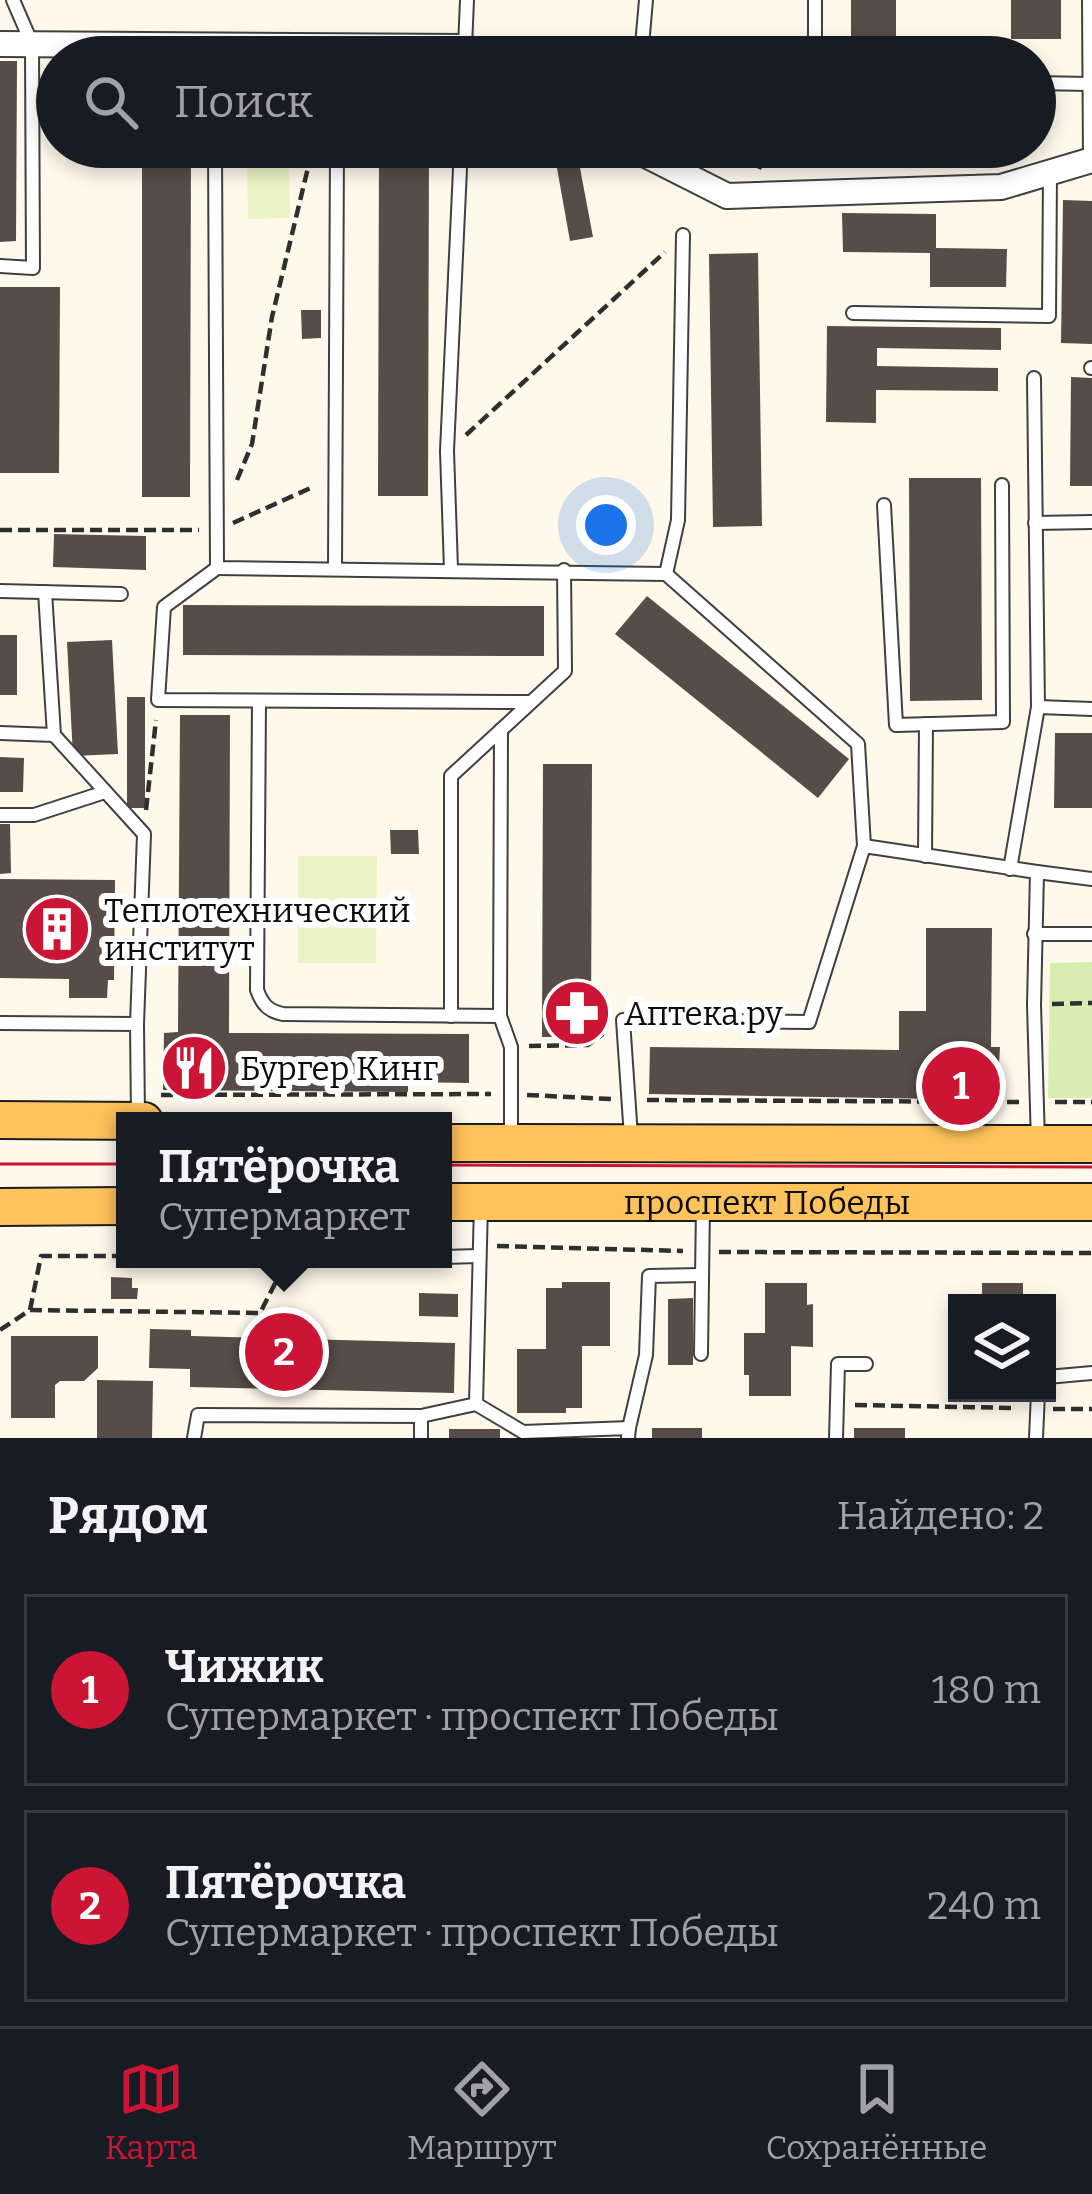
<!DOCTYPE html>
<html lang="ru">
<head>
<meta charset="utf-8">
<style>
  body { margin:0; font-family:Bitter,serif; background:#20242c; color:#f1f3f6 }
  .controls { position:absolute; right:36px; bottom:36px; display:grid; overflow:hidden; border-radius:0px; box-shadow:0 6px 18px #0003 }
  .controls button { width:108px; height:108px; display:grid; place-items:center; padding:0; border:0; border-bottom:3px solid #363941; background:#171b24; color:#f1f3f6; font:60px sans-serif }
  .you { position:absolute; left:606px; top:525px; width:42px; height:42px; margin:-30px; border:9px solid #fff; border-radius:50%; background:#1a73e8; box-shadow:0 0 0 18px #1a73e833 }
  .badge { display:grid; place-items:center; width:78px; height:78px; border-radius:50%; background:#cc1535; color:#fff; font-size:39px; font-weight:700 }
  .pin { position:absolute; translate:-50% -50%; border:6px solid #fff; box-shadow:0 3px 12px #0006 }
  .popup { position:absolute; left:116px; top:1112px; width:336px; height:156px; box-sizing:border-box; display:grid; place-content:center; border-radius:0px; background:#171b24; filter:drop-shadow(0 3px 9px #0005); font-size:39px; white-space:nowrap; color:#9ea1a6 }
  .popup b { font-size:45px; color:#f1f3f6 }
  .popup::after { content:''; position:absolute; left:50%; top:100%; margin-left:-24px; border:24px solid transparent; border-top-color:#171b24 }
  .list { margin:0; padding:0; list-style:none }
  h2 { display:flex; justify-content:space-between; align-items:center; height:156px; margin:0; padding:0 48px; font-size:51px }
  h2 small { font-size:39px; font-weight:400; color:#9ea1a6 }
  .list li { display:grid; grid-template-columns:78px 1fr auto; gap:36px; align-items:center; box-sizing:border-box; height:192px; margin:0 24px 24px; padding:0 24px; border:3px solid #363941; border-radius:0px }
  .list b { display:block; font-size:45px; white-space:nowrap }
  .list p { margin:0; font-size:39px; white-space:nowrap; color:#9ea1a6 }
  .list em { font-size:39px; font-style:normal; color:#9ea1a6 }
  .icon { flex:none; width:66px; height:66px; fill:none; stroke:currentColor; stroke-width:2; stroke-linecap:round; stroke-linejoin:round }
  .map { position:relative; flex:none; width:1092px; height:1438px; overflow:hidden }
  .search { position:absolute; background:#171b24; box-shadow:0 6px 18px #0003; left:36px; right:36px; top:36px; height:132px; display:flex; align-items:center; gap:30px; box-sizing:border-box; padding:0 42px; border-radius:66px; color:#9ea1a6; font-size:45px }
  .sheet { height:588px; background:#171b24 }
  nav { display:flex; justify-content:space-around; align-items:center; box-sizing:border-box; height:168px; border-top:3px solid #363941; background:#171b24; font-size:33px; color:#9ea1a6 }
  nav a { display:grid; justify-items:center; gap:6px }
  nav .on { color:#cc1535 }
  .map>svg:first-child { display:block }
  .green { fill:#d8eeb1 }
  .pitch { fill:#eaf4c4 }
  .building { fill:#574c48 }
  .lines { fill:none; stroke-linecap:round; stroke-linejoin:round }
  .lane-casing { stroke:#404040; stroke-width:16 }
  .street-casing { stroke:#404040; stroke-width:28 }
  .primary-casing { stroke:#1e1e1e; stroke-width:40 }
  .path { stroke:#2f2f2f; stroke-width:4.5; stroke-dasharray:12 6; stroke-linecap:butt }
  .lane { stroke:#fff; stroke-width:12 }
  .street { stroke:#fff; stroke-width:24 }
  .primary { stroke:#ffc35c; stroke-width:36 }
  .tram { stroke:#cc1535; stroke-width:3 }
  .labels { text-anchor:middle; stroke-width:12; stroke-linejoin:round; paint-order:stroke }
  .poi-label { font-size:33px; fill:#0d0d0d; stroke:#fff; text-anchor:start }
  .street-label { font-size:33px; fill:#0d0d0d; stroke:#fff }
</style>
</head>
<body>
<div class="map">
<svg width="1092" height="1438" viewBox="0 0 1092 1438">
  <rect width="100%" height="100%" fill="#fff9ec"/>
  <path class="green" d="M1092,962V1098H1048L1050,963Z"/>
  <g class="pitch">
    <path d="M247,147H289L290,218L248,219Z"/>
    <path d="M298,856H377L376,963H298Z"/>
  </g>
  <g class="building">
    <rect x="851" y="0" width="45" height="51"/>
    <rect x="1011" y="0" width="50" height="39"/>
    <path d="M0,61H17L16,241L0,242Z"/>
    <path d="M142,147H191L190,497H142Z"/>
    <path d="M379,147H429L428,496H378Z"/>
    <path d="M577,152L593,237L570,241L555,157Z"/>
    <path d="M1063,200L1092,201V344L1061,343Z"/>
    <path d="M842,213L936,214V248L1007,249L1006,287H930V253L843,252Z"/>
    <path d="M758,253L762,526L713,527L709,254Z"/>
    <path d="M0,287H60L59,473H0Z"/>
    <path d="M301,310H321V338L302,339Z"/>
    <path d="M827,326L1001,328V350L877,348V366L998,368V391L876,390V423L826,422Z"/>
    <path d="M1071,377L1092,378V486H1070Z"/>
    <path d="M909,478H981L982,700L910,701Z"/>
    <path d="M54,534L146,536V570L53,567Z"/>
    <path d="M647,596L849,759L818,798L615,634Z"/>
    <path d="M183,605L544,606V656L183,655Z"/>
    <rect x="0" y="635" width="17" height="60"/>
    <path d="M112,640L118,754L73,756L67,642Z"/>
    <rect x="127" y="697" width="18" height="111"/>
    <path d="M180,715H230L229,1033L469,1034V1083L408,1082V1092L163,1090L164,1033L178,1032Z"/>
    <path d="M1055,733H1092V808H1054Z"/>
    <path d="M0,757L24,758L23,792H0Z"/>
    <path d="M543,764H592L591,1037H542Z"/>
    <path d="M0,824H10L11,873L0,874Z"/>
    <path d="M390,830H418L419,854H391Z"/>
    <path d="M0,879L115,880L114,980H108L107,998H69V979L0,978Z"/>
    <path d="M926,928H992L991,1047H1000L997,1100L649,1094L650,1047L899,1050V1011H926Z"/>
    <path d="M111,1277L132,1278V1288H138L137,1299H111Z"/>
    <path d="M562,1282H610V1346H582V1408H566V1413H517V1349H546V1288H562Z"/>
    <path d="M765,1283H807V1305L813,1304V1347L791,1346V1396H749V1375H744V1333H765Z"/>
    <rect x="982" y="1283" width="41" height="20"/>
    <path d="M419,1293L458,1294V1317L419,1316Z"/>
    <path d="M693,1298V1365H668V1299Z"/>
    <path d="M150,1329L191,1330V1336L455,1343L454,1393L190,1387V1369L149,1368Z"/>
    <path d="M11,1336H98V1368L84,1381H60L55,1385V1418H11Z"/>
    <path d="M97,1380L153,1381L152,1438H97Z"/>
    <rect x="652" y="1428" width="50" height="10"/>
    <rect x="854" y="1428" width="51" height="10"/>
    <rect x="449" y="1429" width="51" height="9"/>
  </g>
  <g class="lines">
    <defs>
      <g id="lane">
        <path d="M1089,0L1090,160"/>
        <path d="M465,47L467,0"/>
        <path d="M641,57L646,0"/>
        <path d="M815,57V0"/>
        <path d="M1035,83L1089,84"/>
        <path d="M215,147L217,568L666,574L858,744L864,846"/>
        <path d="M0,266L33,268L32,44L13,0"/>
        <path d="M853,313L1049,316L1050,174"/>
        <path d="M1091,368H1092"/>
        <path d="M884,505L896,725L1003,722L1002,485"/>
        <path d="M1035,523L1092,522"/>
        <path d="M217,568L164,607L158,700L531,702"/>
        <path d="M335,569L337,147"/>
        <path d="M451,569L447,451L461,147"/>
        <path d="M666,574L678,520L683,235"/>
        <path d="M0,591L121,594"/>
        <path d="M45,592L54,735"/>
        <path d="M259,701L257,990C262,1004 268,1011 283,1014L500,1016L511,1047V1140"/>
        <path d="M1038,707L1092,709"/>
        <path d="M0,733L54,735L144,834L137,1024"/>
        <path d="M0,815H34L105,792"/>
        <path d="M925,856L926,724"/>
        <path d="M1010,869L1038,707L1034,378"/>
        <path d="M1037,872L1092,879"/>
        <path d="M1034,934H1092"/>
        <path d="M451,1016V776L565,671L564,570"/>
        <path d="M500,1016L501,730"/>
        <path d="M0,1023L137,1024L138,1119"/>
        <path d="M631,1137L623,1020L809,1022L864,846L1037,872L1034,1005L1038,1142"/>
        <path d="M443,1257L479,1256"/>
        <path d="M301,1259H324"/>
        <path d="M701,1354L703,1205"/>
        <path d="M1047,1377L1092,1373"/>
        <path d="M476,1404L523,1432L629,1428L628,1438"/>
        <path d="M421,1416V1438"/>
        <path d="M629,1428L646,1355L649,1276L700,1275"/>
        <path d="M194,1438L198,1415L421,1416L476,1404L481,1204"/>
        <path d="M836,1438L838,1364H866"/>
        <path d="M1036,1438L1038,1393"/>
      </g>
      <g id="street">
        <path d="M0,44L465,47L481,57"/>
        <path d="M630,147L727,196L1001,187L1092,160"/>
      </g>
      <g id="primary">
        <path d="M0,1120L144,1121"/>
        <path d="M443,1143L1092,1144"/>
        <path id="s1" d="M443,1202H1092"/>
        <path d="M0,1207L125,1206"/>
      </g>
    </defs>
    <use href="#lane" class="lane-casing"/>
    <use href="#street" class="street-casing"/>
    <use href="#primary" class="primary-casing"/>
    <g class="path">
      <path d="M759,169L768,147"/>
      <path d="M466,435L665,252"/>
      <path d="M237,480L252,444L272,317L313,147"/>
      <path d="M233,523L315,486"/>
      <path d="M0,530H199"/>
      <path d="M146,810L156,720"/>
      <path d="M1052,1004L1092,1003"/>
      <path d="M529,1046L588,1045L603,1034"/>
      <path d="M161,1095L491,1094"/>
      <path d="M527,1095L611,1099"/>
      <path d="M647,1100L1019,1102"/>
      <path d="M1055,1102H1092"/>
      <path d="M497,1246L683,1251"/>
      <path d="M719,1252L1092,1253"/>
      <path d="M30,1310L41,1256H125"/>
      <path d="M0,1330L30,1310L260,1313L284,1266"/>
      <path d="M855,1405L1017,1408"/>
      <path d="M1053,1409H1092"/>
    </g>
    <use href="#lane" class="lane"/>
    <use href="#street" class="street"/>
    <use href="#primary" class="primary"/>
    <g class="tram">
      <path d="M0,1164H125"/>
      <path d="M443,1165L1092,1167"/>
    </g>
  </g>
  <defs>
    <symbol id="building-disc" viewBox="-11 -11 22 22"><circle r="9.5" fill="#cc1535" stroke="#fff"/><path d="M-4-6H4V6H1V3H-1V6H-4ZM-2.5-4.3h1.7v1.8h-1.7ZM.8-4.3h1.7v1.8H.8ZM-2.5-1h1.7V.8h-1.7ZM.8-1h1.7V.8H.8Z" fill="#fff"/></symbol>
    <symbol id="pharmacy-disc" viewBox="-11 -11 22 22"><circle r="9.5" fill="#cc1535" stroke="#fff"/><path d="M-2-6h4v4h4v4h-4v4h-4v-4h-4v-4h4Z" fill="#fff"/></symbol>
    <symbol id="restaurant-disc" viewBox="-11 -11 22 22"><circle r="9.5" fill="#cc1535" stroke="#fff"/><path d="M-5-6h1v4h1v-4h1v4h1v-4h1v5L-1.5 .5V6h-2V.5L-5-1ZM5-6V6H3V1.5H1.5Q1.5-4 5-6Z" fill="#fff"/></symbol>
  </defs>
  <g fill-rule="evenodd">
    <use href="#building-disc" x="19" y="891" width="76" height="76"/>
    <use href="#pharmacy-disc" x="539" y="975" width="76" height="76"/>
    <use href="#restaurant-disc" x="156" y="1030" width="76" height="76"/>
  </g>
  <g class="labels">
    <g class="poi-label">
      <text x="104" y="922">Теплотехнический<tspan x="104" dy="38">институт</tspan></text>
      <text x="624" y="1025">Аптека.ру</text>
      <text x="240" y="1080">Бургер Кинг</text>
    </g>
    <g class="street-label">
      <text dy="12" stroke="none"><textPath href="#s1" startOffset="324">проспект Победы</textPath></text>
    </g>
  </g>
</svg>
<div class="controls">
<button><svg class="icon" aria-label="layers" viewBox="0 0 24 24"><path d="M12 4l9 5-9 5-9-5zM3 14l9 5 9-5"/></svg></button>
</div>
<div class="you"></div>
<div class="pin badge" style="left:961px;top:1086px">1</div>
<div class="pin badge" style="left:284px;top:1352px">2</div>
<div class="popup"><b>Пятёрочка</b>Супермаркет</div>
<div class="search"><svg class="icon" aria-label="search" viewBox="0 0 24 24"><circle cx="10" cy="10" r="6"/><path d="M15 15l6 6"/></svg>Поиск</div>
</div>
<section class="sheet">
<h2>Рядом<small>Найдено: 2</small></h2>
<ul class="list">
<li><span class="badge">1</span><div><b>Чижик</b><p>Супермаркет · проспект Победы</p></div><em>180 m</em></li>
<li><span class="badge">2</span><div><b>Пятёрочка</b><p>Супермаркет · проспект Победы</p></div><em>240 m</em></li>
</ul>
</section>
<nav>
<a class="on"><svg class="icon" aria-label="map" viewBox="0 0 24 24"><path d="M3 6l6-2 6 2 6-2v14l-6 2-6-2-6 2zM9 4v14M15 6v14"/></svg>Карта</a>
<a><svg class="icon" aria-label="directions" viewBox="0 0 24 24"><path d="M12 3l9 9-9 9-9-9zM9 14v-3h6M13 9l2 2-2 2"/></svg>Маршрут</a>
<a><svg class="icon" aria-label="saved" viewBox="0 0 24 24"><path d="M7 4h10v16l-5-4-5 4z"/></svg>Сохранённые</a>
</nav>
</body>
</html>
